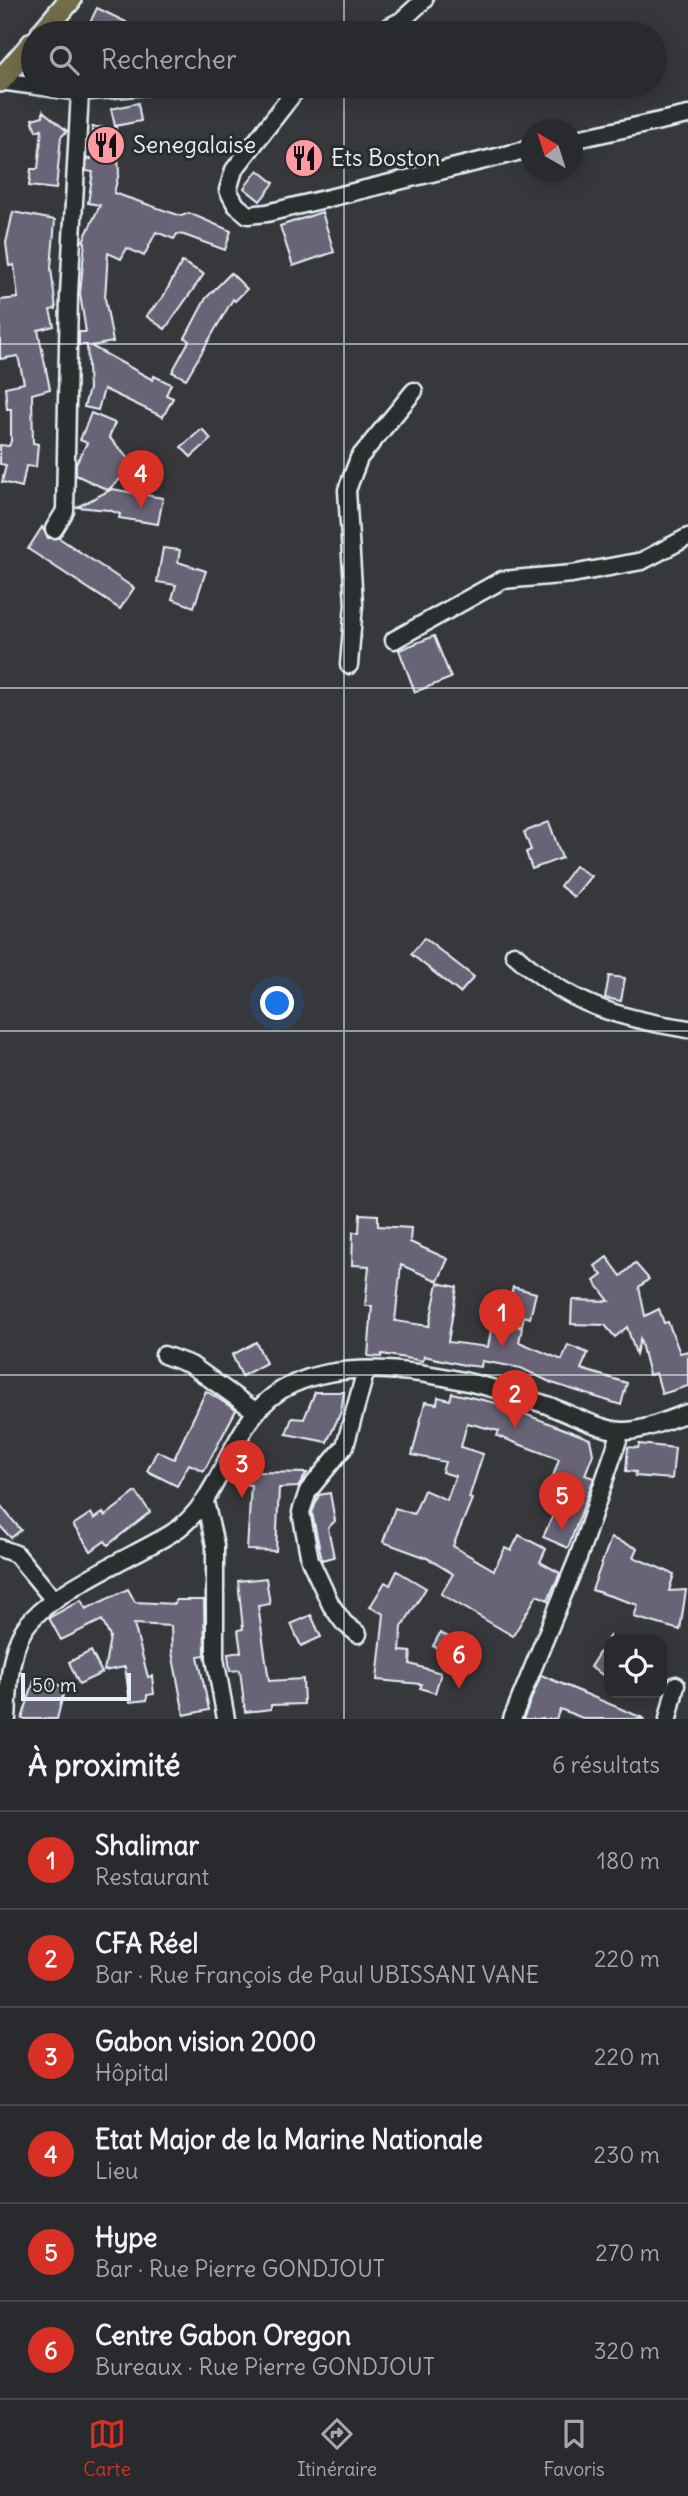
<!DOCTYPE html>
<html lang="fr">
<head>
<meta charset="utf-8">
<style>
  body { margin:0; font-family:Delius,sans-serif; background:#303235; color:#f1f3f6 }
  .controls { position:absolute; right:21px; bottom:21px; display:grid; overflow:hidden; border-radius:14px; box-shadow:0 4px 18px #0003 }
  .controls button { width:63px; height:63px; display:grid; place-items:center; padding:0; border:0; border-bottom:2px solid #444649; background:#282a2d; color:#f1f3f6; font:35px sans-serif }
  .compass { position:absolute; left:520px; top:119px; width:63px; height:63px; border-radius:50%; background:#282a2d; box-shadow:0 4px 18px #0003; rotate:321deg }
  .scale { position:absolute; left:21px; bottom:18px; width:110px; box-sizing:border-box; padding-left:7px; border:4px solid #e8f1f8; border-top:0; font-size:19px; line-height:24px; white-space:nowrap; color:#e8f1f8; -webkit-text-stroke:5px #2a2d2e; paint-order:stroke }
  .you { position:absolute; left:278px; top:1004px; width:24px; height:24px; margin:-18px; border:5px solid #fff; border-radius:50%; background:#1a73e8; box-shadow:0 0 0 10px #1a73e833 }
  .badge { display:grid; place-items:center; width:46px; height:46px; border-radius:50%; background:#d93025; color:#fff; font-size:23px; font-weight:700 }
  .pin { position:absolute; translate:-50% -58px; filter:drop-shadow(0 2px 4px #0008) }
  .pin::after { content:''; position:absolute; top:37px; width:24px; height:21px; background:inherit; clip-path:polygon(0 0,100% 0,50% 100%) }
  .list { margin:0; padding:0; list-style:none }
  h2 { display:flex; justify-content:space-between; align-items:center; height:91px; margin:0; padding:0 28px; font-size:30px }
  h2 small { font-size:23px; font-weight:400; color:#a5a7aa }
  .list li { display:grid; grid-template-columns:46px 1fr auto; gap:21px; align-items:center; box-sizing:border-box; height:98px; padding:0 28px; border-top:2px solid #444649 }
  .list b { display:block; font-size:26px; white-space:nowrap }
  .list p { margin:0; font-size:23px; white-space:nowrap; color:#a5a7aa }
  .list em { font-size:23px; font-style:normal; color:#a5a7aa }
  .icon { flex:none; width:38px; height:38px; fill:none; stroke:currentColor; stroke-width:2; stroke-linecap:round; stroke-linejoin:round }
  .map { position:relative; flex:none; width:688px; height:1719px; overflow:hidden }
  .search { position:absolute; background:#282a2d; box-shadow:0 4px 18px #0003; left:21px; right:21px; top:21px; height:77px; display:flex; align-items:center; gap:18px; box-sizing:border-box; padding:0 24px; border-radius:38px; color:#a5a7aa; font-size:26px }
  .sheet { height:679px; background:#282a2d }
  nav { display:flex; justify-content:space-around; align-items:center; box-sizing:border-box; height:98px; border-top:2px solid #444649; background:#282a2d; font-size:19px; color:#a5a7aa }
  nav a { display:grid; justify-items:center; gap:4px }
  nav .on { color:#d93025 }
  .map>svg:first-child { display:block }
  .building { fill:#686476; stroke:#e8f1f8; stroke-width:2 }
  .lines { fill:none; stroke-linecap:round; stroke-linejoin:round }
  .minor-casing { stroke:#e8f1f8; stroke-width:21 }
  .major-casing { stroke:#e8f1f8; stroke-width:26 }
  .minor { stroke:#2a2d2e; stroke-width:16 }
  .major { stroke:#736c4b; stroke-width:21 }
  .grid { fill:none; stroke:#e8f1f8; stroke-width:2; stroke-opacity:0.55 }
  .labels { text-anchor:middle; stroke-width:6; stroke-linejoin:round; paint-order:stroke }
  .poi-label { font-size:23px; fill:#e8f1f8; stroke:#2a2d2e; text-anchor:start }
</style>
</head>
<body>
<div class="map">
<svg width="688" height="1719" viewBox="0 0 688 1719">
  <rect width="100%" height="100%" fill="#36383c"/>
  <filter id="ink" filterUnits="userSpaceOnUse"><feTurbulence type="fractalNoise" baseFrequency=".0143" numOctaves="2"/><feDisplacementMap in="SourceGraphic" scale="14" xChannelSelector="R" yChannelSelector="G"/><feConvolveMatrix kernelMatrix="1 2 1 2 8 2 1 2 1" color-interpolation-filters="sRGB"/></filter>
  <g filter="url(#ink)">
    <g class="building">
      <path d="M97,8L126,22L120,33H85Z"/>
      <path d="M138,103L141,121L115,126L111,109Z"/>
      <path d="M43,111L67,131L61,137L56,189L29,186L31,169H38L42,129L36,131L32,119L43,116Z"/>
      <path d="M92,127L116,128L119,173L114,193L181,216L189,213L231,231L225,250L184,235L177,234L174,239L156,232L144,256L127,248L121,259L108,253L105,298L113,342L91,346L153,380L154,376L171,384L166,395L173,398L163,417L104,389L98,410L84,407L89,389L87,345H79V332H86L80,294L85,242L83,241L100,205L88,203L93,172L86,171L87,158L91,159Z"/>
      <path d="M258,170L274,183L260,201L244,188Z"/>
      <path d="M13,212L55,220L51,268L56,309L50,310L54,326L38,330L50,389L32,394L33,443L38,444L36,467L26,466L22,487L2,482L6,465L0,464V445L9,446L11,441V409H7L5,387L24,383L18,356L0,359V300L18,298L14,265L9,266L6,243Z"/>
      <path d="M322,212L334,252L293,266L280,226Z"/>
      <path d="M182,262L204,274L165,329L146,316L163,297Z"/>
      <path d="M231,273L247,289L235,301L233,299L186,379L172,372L189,341L185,338L206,298Z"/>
      <path d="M91,413L115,423L109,437L135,466L108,490L76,475V464L87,443L80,440Z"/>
      <path d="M202,429L211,439L191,457L181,447Z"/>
      <path d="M112,489L163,498L158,524L119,518L120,514L109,510L77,507Z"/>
      <path d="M42,527L48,538H59L134,588L120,609L28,549Z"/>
      <path d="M163,548L180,550L178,562L206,571L194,607L172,599L176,585L157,582Z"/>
      <path d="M434,636L451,678L415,692L399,650Z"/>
      <path d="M549,822L562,858L532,869L526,852L531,850L524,832Z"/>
      <path d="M575,866L591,876L574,897L560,886Z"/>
      <path d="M424,938L474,977L460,993L411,954Z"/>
      <path d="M609,976L625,978L621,1001L605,998Z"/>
      <path d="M360,1214L378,1215V1226L411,1228L410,1242L448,1259L438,1281L401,1265L395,1321L429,1326L438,1283L457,1287L448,1342L488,1347L494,1315L505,1317L513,1287L536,1293L530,1318L524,1316L522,1326H517L522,1328L519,1342L562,1360L568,1345L588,1353L581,1369L627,1383L621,1405L552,1383L521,1368L482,1361L481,1367L464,1365L424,1356L423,1361L382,1354L381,1357L368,1356L372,1306H365L369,1266L352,1265L353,1232H359Z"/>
      <path d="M607,1257L621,1276L635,1263L649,1279L639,1287L645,1316L659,1309L664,1323L668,1322L680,1353L688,1351V1386L662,1394L656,1373L649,1375L640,1339L636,1354L627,1327L615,1337L605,1325L571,1324L572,1300L609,1301L594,1281L602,1275L595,1266Z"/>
      <path d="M256,1342L266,1363L242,1376L232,1355Z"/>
      <path d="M206,1391L236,1410L204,1471L189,1464L177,1486L147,1471L157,1451L174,1459Z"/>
      <path d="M315,1392H344L341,1412L327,1442L286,1434L292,1418L304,1419Z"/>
      <path d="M452,1393L496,1403L590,1439L593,1454L585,1475L594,1478L568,1548L543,1537L562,1496L548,1491L559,1459L497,1436L499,1431L467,1423L461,1447L483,1454L469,1498L472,1499L453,1546L494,1570L505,1548L511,1551L519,1535L546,1549L540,1562L560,1573L548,1600L537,1595L513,1636L441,1594L453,1574L427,1558L383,1542L395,1508L414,1514L424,1490L447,1500L455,1476L442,1472L445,1462L412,1455L425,1402L437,1404L438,1397L450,1400Z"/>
      <path d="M639,1444L675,1448L672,1479L635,1476L636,1472L626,1471L628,1447L638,1448Z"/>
      <path d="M239,1460L257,1463V1472L307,1473L298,1487L279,1488L276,1551L247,1550L251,1485L232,1483Z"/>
      <path d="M136,1492L150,1512L108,1545L105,1541L91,1551L73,1525L91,1513L94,1519L103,1513L105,1516Z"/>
      <path d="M330,1493L335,1521L328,1528L334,1557L322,1560L312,1513L319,1495Z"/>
      <path d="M0,1505L21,1530L11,1538L0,1526Z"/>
      <path d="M611,1538L637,1548L633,1557L674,1574L669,1591L686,1590L680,1630L634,1617L638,1605L592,1590Z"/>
      <path d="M397,1571L426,1588L402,1627L400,1651L411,1652L410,1664L441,1673L435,1693L420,1688L422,1684L377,1680L384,1614L370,1607L385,1582L390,1585Z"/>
      <path d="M266,1578L270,1604L258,1606L269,1681L303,1679L304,1704L271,1705V1709L245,1712L240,1670L230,1671L228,1654L241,1652L238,1630L243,1629L238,1581Z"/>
      <path d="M128,1589L135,1602L175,1604L176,1600H204L205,1655L198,1656L209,1710L184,1715L172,1652L171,1626L134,1624L148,1677L152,1676L154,1694L147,1695V1700L130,1702L125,1667L104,1671L110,1637L102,1620L61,1640L49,1618L52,1616L81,1600L86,1609Z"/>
      <path d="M311,1615L321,1637L301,1646L291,1624Z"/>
      <path d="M440,1633L459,1642L452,1656L433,1646Z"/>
      <path d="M609,1637V1679L590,1667Z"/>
      <path d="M91,1651L102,1673L79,1684L69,1662Z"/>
      <path d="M541,1675L645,1719H585L560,1709L556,1719H523Z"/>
      <path d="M35,1678L65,1687L57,1719H22Z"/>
    </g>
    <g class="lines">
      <defs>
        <g id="minor">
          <path d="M377,33L401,21L424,0"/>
          <path d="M0,81L80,92L147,86"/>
          <path d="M299,86L234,170L228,190L236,205L248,215L267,213L530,149"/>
          <path d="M572,140L688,115"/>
          <path d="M54,529L65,511L69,294L80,92"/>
          <path d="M394,640L502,580L572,574L642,561L688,537"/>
          <path d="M349,665L354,604L347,490L359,458L414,391"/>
          <path d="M514,954C569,1004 616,1018 688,1029"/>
          <path d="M164,1355L191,1365L255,1411"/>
          <path d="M205,1502L215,1545V1658L226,1719"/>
          <path d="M0,1548L16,1554L54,1600"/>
          <path d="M358,1634L344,1623L331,1605L310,1560L301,1512L308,1491L345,1446L366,1370"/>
          <path d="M7,1719C9,1690 8,1657 23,1631C45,1593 133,1557 172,1533C229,1497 227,1413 293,1384C363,1351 477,1381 547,1405C567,1413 601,1430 622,1431C643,1432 668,1419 688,1413"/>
          <path d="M512,1719L578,1558L621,1431"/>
          <path d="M668,1719L676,1685"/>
        </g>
        <g id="major">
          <path d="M42,33L70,0"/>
          <path d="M0,81L33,43"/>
        </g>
      </defs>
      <use href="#minor" class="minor-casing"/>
      <use href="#major" class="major-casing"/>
      <use href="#minor" class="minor"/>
      <use href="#major" class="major"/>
    </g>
  </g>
  <path class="grid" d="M344,0V33M344,86V1719M0,344H688M0,688H688M0,1031H688M0,1375H688"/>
  <defs>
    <symbol id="restaurant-disc" viewBox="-11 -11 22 22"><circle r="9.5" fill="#ff9aa2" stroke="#2a2d2e"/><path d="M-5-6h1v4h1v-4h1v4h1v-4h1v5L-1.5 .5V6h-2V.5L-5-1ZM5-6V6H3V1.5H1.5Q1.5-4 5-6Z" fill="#111"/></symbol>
  </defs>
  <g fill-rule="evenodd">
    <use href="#restaurant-disc" x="84" y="123" width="44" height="44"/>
    <use href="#restaurant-disc" x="282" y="136" width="44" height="44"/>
  </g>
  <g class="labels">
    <g class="poi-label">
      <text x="133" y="153">Senegalaise</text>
      <text x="331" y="166">Ets Boston</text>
    </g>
  </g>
</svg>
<div class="controls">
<button><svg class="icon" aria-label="locate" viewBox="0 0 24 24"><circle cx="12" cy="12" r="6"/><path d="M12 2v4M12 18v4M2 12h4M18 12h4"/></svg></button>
</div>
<svg class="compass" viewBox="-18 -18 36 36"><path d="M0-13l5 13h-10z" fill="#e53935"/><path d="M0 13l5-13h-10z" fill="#a5a7aa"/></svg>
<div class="scale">50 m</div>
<div class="you"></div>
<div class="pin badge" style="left:502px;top:1347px">1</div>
<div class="pin badge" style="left:515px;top:1428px">2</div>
<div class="pin badge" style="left:242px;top:1498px">3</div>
<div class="pin badge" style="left:141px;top:508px">4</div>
<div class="pin badge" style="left:562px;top:1530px">5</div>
<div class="pin badge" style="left:459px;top:1689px">6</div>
<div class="search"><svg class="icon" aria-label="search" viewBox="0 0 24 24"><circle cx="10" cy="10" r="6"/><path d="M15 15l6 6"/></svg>Rechercher</div>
</div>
<section class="sheet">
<h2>À proximité<small>6 résultats</small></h2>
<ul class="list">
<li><span class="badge">1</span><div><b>Shalimar</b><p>Restaurant</p></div><em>180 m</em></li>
<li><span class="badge">2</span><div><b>CFA Réel</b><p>Bar · Rue François de Paul UBISSANI VANE</p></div><em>220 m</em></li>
<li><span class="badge">3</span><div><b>Gabon vision 2000</b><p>Hôpital</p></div><em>220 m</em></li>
<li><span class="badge">4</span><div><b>Etat Major de la Marine Nationale</b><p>Lieu</p></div><em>230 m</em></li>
<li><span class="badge">5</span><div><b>Hype</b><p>Bar · Rue Pierre GONDJOUT</p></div><em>270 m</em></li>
<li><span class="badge">6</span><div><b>Centre Gabon Oregon</b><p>Bureaux · Rue Pierre GONDJOUT</p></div><em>320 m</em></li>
</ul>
</section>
<nav>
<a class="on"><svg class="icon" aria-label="map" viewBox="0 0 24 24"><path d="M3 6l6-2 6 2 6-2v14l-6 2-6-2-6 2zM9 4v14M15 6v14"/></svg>Carte</a>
<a><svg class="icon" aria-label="directions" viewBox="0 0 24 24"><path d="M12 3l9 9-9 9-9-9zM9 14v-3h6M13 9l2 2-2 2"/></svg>Itinéraire</a>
<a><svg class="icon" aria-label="saved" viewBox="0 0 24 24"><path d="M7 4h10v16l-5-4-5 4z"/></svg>Favoris</a>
</nav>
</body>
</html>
